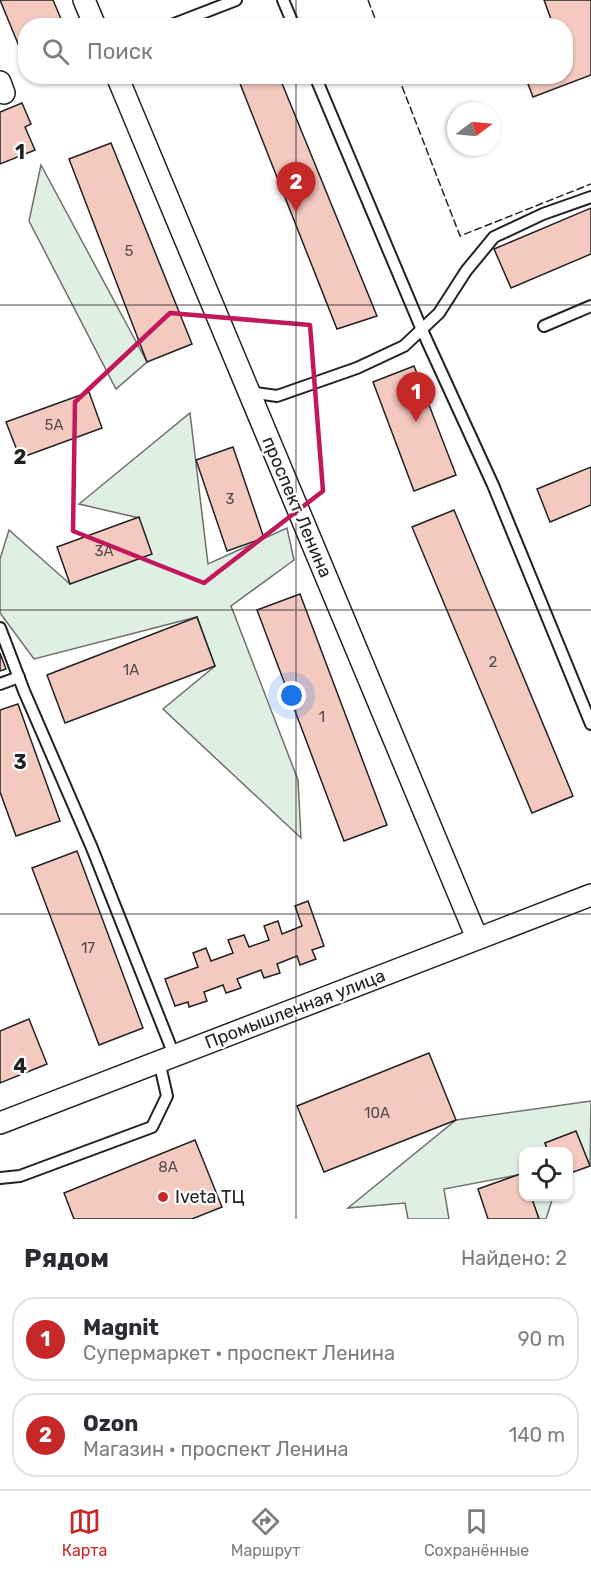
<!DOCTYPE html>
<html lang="ru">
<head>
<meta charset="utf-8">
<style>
  body { margin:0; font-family:Rubik,sans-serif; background:#f7f7f7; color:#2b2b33 }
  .controls { position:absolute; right:18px; bottom:18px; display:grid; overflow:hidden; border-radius:12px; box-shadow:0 2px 4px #0004 }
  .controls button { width:54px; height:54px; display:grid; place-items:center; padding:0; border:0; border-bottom:2px solid #e1e1e2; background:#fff; color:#2b2b33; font:30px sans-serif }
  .compass { position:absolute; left:447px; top:102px; width:54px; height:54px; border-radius:50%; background:#fff; box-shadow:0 2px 4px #0004; rotate:74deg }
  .you { position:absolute; left:292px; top:696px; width:21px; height:21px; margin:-15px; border:4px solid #fff; border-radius:50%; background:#1a73e8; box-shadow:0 0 0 9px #1a73e833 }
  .badge { display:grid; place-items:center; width:39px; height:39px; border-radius:50%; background:#c62828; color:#fff; font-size:20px; font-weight:700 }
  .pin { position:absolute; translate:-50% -50px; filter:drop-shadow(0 2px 3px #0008) }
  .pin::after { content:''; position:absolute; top:32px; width:21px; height:18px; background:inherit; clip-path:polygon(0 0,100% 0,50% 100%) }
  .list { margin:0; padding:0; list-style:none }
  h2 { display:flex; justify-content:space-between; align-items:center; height:78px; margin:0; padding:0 24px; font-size:26px }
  h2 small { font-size:20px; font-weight:400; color:#7c7c81 }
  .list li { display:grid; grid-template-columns:39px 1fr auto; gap:18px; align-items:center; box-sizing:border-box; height:84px; margin:0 12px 12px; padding:0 12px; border:2px solid #e1e1e2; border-radius:24px }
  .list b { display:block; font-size:22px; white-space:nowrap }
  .list p { margin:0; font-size:20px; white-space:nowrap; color:#7c7c81 }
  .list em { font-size:20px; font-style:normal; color:#7c7c81 }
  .icon { flex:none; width:33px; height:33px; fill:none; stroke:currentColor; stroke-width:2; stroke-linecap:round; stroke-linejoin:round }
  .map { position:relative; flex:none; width:591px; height:1219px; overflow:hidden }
  .search { position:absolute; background:#fff; box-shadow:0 2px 4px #0004; left:18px; right:18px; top:18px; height:66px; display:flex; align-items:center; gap:15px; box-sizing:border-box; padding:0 21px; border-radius:24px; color:#7c7c81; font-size:22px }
  .sheet { height:270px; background:#fff }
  nav { display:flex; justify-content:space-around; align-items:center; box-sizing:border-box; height:84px; border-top:2px solid #e1e1e2; background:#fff; font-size:16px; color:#7c7c81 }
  nav a { display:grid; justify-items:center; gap:3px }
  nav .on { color:#c62828 }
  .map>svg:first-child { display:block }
  .green { fill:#e0efe3; stroke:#6f6f6f; stroke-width:1.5 }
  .building { fill:#f3c9c0; stroke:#222; stroke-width:1.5 }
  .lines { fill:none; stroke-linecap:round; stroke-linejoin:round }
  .lane-casing { stroke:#222; stroke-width:14 }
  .street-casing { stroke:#222; stroke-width:24 }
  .lane { stroke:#fff; stroke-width:10 }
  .street { stroke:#fff; stroke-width:21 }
  .fence { stroke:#222; stroke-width:1.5; stroke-dasharray:8 3; stroke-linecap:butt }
  .marked { fill:none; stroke:#c2185b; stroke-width:4.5; stroke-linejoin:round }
  .grid { fill:none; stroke:#222; stroke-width:1.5; stroke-opacity:0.55 }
  .poi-dot { fill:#c62828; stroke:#fff; stroke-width:2 }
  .labels { text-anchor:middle; stroke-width:4.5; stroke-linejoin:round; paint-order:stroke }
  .number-label { font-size:15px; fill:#564c4a }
  .street-label { font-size:18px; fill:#222; stroke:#fff }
  .poi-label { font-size:18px; fill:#222; stroke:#fff; text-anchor:start }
  .grid-label { font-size:20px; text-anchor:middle; font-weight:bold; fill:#222; stroke:#fff; stroke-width:4.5; stroke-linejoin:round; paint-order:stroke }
</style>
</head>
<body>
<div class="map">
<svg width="591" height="1219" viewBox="0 0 591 1219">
  <rect width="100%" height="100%" fill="#fff"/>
  <g class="green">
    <path d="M41,165L147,362L116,389L29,221Z"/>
    <path d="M190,413L208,564L287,528L294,560L231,606L298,780L301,838L163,709L215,666L197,617L34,659L0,613V559L9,530L70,584L139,518L79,504Z"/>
    <path d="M591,1101L590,1166L576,1132L545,1143L548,1151L524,1152L523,1174L444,1189L449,1219H408L405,1203L348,1208L456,1120Z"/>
    <path d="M531,1197H553L546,1219H539Z"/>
  </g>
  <g class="building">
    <path d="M0,0H53L64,26H26V49L21,51Z"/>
    <path d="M544,0H591V75L533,97L525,76H566V26H544L552,22Z"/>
    <path d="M237,76H279L377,316L337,329Z"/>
    <path d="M22,103L31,124L25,127L35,150L0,164V112Z"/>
    <path d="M111,143L192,344L147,362L69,159Z"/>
    <path d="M591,208V254L511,288L494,249Z"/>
    <path d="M414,366L456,475L414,491L373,382Z"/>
    <path d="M89,392L102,428L20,458L6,422Z"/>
    <path d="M233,447L264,538L227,551L196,460Z"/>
    <path d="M591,467V505L550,522L537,489Z"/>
    <path d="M454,510L573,796L532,813L412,527Z"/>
    <path d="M139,517L152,554L70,584L57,547Z"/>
    <path d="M300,594L387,825L344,841L257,610Z"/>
    <path d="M197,617L215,666L65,723L47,675Z"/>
    <path d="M0,653L6,669L0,671Z"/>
    <path d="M18,704L60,821L16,836L0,792V710Z"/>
    <path d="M77,851L143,1028L99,1045L32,868Z"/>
    <path d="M308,901L324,946L312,950L316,959L300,965L297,956L277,964L280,973L264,978L261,970L237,979L241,988L226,993L223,985L204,992L207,1001L189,1007L188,1002L175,1006L165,979L198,967L193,953L206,948L211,961L233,953L228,940L244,935L249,947L269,940L264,926L278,921L282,934L302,926L295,906Z"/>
    <path d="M29,1019L47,1064L0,1083V1031Z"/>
    <path d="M429,1053L456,1120L324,1172L297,1106Z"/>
    <path d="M576,1131L590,1166L568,1174V1152H548L545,1143Z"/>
    <path d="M195,1140L222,1207L192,1219H74L64,1193Z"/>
    <path d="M523,1173L524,1196H531L539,1219H488L478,1189Z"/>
  </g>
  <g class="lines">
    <defs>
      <g id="lane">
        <path d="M283,0L294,26"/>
        <path d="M169,26L236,0"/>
        <path d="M315,76L422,330L493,485L591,724"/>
        <path d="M544,326L591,306"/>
        <path d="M249,392L277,396L357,368L404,346L439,313L466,271L494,237L543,214L591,197"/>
        <path d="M0,628L24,691L92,848L174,1055"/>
        <path d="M0,684L19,677"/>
        <path d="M0,1178L20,1176L152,1127L167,1096L159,1061"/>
      </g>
      <g id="street">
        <path d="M84,0L95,26"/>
        <path d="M117,76L477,938"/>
        <path d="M0,82L4,93"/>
        <path d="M0,1123L591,895"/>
      </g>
    </defs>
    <use href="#lane" class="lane-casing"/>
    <use href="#street" class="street-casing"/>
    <use href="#lane" class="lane"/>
    <use href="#street" class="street"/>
    <g class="fence">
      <path d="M368,0L378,26"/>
      <path d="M398,76L460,236L591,184"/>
    </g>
  </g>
  <path class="marked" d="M170,313L310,325L323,491L204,583L73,531L75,402Z"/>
  <path class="grid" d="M296,0V26M296,76V1219M0,305H591M0,610H591M0,914H591"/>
  <circle class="poi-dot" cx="163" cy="1197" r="6"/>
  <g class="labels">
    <g class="number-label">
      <text x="129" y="256">5</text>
      <text x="54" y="430">5А</text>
      <text x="230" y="504">3</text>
      <text x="104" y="556">3А</text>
      <text x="493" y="667">2</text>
      <text x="131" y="675">1А</text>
      <text x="322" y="722">1</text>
      <text x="88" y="953">17</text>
      <text x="377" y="1118">10А</text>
      <text x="168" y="1172">8А</text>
    </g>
    <g class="street-label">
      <text transform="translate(297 507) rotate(67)" y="6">проспект Ленина</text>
      <text transform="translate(295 1009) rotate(-21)" y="6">Промышленная улица</text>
    </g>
    <g class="poi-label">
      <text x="175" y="1203">Iveta ТЦ</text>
    </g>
  </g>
  <g class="grid-label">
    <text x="20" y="159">1</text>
    <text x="20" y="464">2</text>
    <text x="20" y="769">3</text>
    <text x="20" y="1073">4</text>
  </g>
</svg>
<div class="controls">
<button><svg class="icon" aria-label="locate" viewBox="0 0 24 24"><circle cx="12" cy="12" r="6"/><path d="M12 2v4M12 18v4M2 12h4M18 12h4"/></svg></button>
</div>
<svg class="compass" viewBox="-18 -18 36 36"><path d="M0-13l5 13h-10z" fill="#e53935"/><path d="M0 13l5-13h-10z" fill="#7c7c81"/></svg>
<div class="you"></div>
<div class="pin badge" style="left:416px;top:422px">1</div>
<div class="pin badge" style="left:296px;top:212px">2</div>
<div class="search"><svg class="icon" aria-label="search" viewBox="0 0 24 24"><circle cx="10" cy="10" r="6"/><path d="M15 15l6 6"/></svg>Поиск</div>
</div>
<section class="sheet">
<h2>Рядом<small>Найдено: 2</small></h2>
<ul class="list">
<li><span class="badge">1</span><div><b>Magnit</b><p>Супермаркет · проспект Ленина</p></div><em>90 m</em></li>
<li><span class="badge">2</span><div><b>Ozon</b><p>Магазин · проспект Ленина</p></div><em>140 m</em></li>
</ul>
</section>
<nav>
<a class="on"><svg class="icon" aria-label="map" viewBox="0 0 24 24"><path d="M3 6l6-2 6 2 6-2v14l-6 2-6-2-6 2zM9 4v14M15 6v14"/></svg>Карта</a>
<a><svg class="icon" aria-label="directions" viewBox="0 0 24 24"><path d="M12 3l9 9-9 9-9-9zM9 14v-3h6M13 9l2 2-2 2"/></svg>Маршрут</a>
<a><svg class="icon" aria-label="saved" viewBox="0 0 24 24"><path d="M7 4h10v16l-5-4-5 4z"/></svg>Сохранённые</a>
</nav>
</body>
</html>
